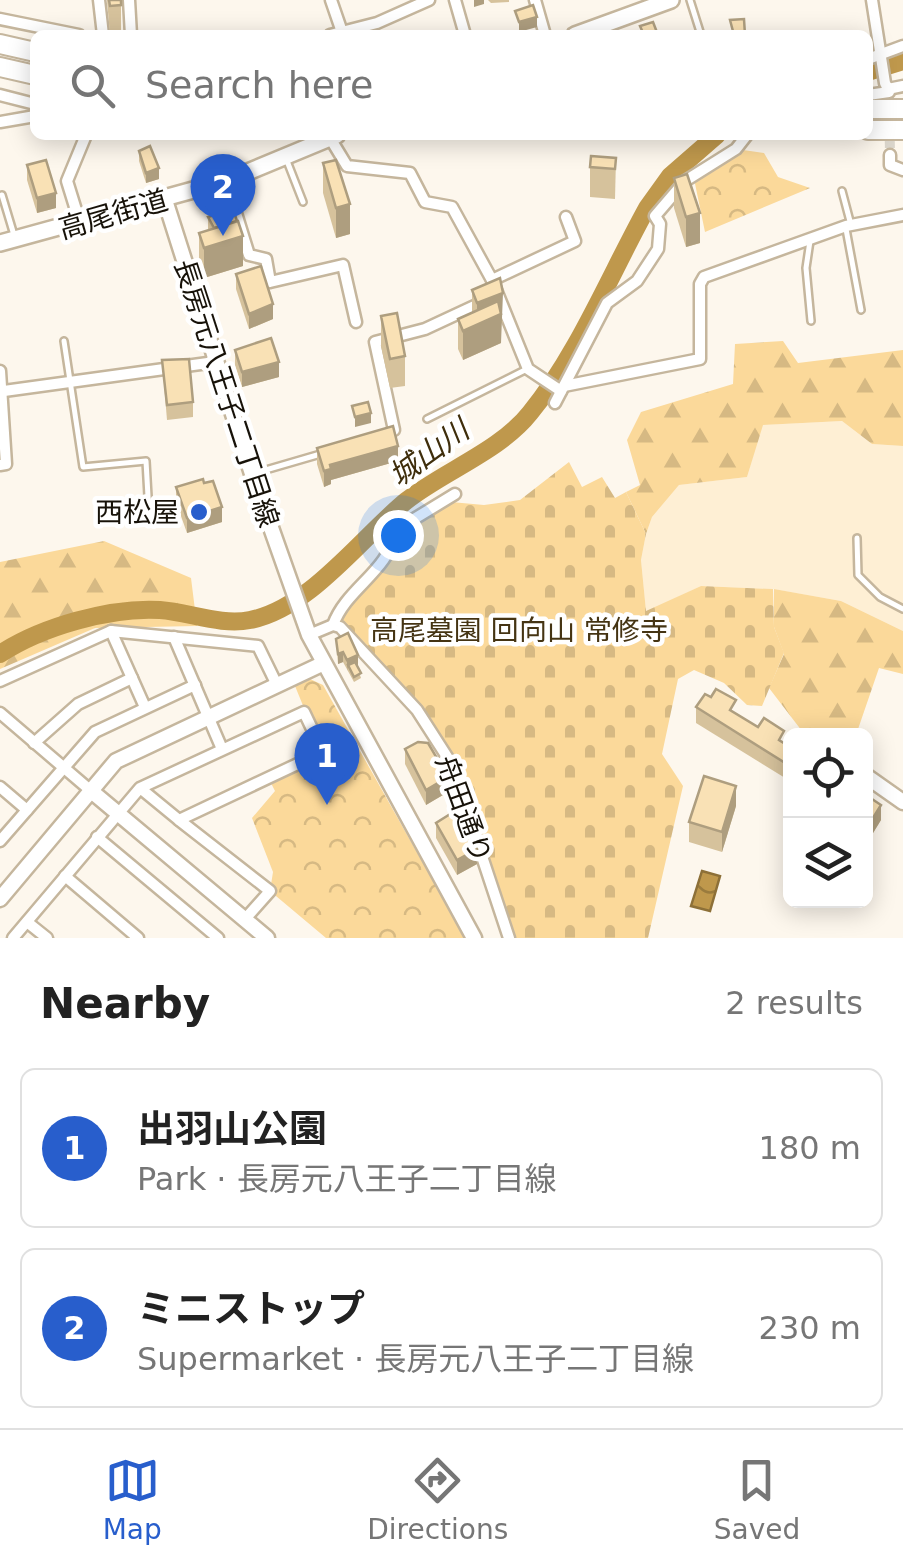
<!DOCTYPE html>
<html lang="en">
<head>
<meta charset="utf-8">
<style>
  body { margin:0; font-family:"DejaVu Sans","Noto Sans JP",sans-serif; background:#f6f6f6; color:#222 }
  .controls { position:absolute; right:30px; bottom:30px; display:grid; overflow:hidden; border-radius:15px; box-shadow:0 5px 25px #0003 }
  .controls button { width:90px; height:90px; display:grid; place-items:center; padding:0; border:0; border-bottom:2px solid #e0e0e0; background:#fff; color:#222; font:50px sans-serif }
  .you { position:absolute; left:398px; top:535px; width:35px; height:35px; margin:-25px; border:8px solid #fff; border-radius:50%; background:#1a73e8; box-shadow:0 0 0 15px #1a73e833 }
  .badge { display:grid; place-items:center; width:65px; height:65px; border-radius:50%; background:#285ecc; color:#fff; font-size:32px; font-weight:700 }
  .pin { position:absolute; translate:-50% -82px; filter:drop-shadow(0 2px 5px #0008) }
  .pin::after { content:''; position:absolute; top:52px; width:35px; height:30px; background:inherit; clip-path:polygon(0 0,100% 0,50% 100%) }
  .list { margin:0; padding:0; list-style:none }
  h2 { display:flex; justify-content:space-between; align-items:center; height:130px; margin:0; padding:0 40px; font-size:42px }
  h2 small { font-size:32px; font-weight:400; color:#767676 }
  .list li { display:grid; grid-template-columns:65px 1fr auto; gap:30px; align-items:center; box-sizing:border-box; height:160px; margin:0 20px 20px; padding:0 20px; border:2px solid #e0e0e0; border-radius:15px }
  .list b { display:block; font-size:38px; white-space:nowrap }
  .list p { margin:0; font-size:32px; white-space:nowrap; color:#767676 }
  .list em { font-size:32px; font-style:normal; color:#767676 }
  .icon { flex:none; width:55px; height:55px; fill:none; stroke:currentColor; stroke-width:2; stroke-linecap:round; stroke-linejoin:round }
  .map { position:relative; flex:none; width:903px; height:938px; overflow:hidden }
  .search { position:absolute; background:#fff; box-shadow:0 5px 25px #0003; left:30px; right:30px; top:30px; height:110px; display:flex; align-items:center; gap:25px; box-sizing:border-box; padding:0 35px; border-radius:15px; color:#767676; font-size:38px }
  .sheet { height:490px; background:#fff }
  nav { display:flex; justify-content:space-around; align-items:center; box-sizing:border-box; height:140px; border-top:2px solid #e0e0e0; background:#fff; font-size:28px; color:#767676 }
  nav a { display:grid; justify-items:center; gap:5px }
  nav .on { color:#285ecc }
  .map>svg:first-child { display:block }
  .built { fill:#feefd4 }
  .forest { fill:url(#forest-firs) }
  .cemetery { fill:url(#cemetery-stones) }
  .park { fill:url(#park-crowns) }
  .water { fill:url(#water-waves); stroke:#8d7038; stroke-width:2.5 }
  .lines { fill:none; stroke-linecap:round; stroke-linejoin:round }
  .river { stroke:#bf984c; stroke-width:18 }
  .street-tunnel { stroke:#dad5cb; stroke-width:10; stroke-dasharray:10 5; stroke-linecap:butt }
  .lane-casing { stroke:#c5b69d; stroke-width:10 }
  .street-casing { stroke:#c5b69d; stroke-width:15 }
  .secondary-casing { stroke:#c5b69d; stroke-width:19 }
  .primary-casing { stroke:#c5b69d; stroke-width:20 }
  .highway-casing { stroke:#c5b69d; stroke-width:22 }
  .lane { stroke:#fff; stroke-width:5 }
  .street { stroke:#fff; stroke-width:10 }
  .secondary { stroke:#fff; stroke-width:14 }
  .primary { stroke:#fff; stroke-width:15 }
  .highway { stroke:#fff; stroke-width:18 }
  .wall { fill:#d6c29c }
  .shaded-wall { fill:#ae9e7f }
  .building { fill:#f9e1b5; stroke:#ae9e7f; stroke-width:2.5 }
  .poi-dot { fill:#285ecc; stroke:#fff; stroke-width:4 }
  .labels { text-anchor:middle; stroke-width:9; stroke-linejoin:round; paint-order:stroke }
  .street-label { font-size:28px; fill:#171209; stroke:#fff }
  .poi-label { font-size:28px; fill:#171209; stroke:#fff; text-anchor:end }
  .park-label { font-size:28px; fill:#453413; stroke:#fff }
  .water-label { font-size:30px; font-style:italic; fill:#3f2e0c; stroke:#fff }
</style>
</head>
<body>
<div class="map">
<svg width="903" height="938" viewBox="0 0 903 938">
  <defs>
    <pattern id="forest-firs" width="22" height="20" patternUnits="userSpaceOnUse" patternTransform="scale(2.5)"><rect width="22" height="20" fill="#fbd99a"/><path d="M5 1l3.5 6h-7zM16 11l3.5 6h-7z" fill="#d6b983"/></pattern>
    <pattern id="cemetery-stones" width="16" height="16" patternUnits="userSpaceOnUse" patternTransform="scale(2.5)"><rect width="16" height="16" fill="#fbd99a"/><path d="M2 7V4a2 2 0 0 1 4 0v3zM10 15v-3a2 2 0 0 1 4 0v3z" fill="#d6b983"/></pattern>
    <pattern id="park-crowns" width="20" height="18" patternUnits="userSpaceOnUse" patternTransform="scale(2.5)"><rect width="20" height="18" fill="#fbd99a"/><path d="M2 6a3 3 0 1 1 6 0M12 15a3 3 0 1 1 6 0" fill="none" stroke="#d6b983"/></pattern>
    <pattern id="water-waves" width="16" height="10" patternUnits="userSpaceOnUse" patternTransform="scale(2.5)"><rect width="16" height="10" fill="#bf984c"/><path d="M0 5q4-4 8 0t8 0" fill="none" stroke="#9a7b3d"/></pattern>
  </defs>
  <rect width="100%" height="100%" fill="#fdf7ed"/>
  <path class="built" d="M842,421L872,444L903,446V631L841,601L773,589L701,586L646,612L641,560L646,534L652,517L679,485L747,477L762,425Z"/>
  <g class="forest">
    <path d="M783,341L798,363L903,350V446L872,444L842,421L763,425L747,477L679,485L652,517L646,534L626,492L640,485L627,440L641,412L733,384L735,344Z"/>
    <path d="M104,541L191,578L197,626L95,628L0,669V562Z"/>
    <path d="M774,589L841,601L903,631V674L879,668L856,735H805L769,688L784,654L774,627Z"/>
  </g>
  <path class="cemetery" d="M569,462L582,487L602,477L615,498L626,492L646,534L641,560L646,611L701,586L773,589L774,627L784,653L762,706L747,705L724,683L694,670L678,679L662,754L683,786L648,938H509L462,789L427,724L335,619L396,554L400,531L440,501L484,505L520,500Z"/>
  <g class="park">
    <path d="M736,149L764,153L778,177L810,188L705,232L693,174Z"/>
    <path d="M310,679L323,685L465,938H326L270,891L273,872L252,818L275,791L268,777L322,752L295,686Z"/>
  </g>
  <path class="water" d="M702,871L720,876L710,911L691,906Z"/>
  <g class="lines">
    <g class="river">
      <path d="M868,72L903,61"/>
      <path d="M0,654C41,627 110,607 160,610C189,612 221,626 250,620C309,609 361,538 406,501C444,471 500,451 530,413C577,356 611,273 647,208L670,176L717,135"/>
    </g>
    <path class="street-tunnel" d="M889,93L890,155"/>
    <defs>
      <g id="lane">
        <path d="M690,0L701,35"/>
        <path d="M287,161L303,202"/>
        <path d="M842,191L851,225"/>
        <path d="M2,195L14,235"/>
        <path d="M846,229L861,310"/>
        <path d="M810,241L806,268L811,321"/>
        <path d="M64,341L83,467L146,461L149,514"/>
        <path d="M427,419L525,370"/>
        <path d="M252,474L324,453"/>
        <path d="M857,538L858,575L880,597L903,609"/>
      </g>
      <g id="street">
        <path d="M99,0L103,35"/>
        <path d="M129,0L131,35"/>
        <path d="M331,0L342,32"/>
        <path d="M455,0L465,35"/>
        <path d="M535,0L545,35"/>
        <path d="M872,0L885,83L888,89L903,86"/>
        <path d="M0,19L79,35"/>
        <path d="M330,35L377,23L429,0"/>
        <path d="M868,59L903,46"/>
        <path d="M0,95L35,104"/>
        <path d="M868,95L889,92"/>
        <path d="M0,122L35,116"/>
        <path d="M330,138L347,166L410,173L425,202L452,207L492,280L528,369L561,391"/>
        <path d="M890,155V165L903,170"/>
        <path d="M226,181L249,255L266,259L270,282L343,265L356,322"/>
        <path d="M80,223L67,181L86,135"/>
        <path d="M492,280L575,241L566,217"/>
        <path d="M0,371L6,464L0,465"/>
        <path d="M564,386L700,359V284L704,277L846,226L903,215"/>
        <path d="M4,391L215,362"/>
        <path d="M555,403L607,303L637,281L658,249L660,224L655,216L685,181L736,149L747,135"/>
        <path d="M394,430L375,342L425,329L483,302"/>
        <path d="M333,625C347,587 389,572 396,530L455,494"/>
        <path d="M111,631L144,705"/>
        <path d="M309,635L333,625L340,627L417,710L451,763L509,938"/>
        <path d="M174,637L222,749"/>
        <path d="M0,681L111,631L258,646L277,685"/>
        <path d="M0,713L90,790"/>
        <path d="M34,743L78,704L132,678"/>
        <path d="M0,787L27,810"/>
        <path d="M179,820L270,891L245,919"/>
        <path d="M97,837L218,938"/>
        <path d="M0,841L95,732L195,685"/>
        <path d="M65,876L138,938"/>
        <path d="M27,922L47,938"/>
        <path d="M13,938L140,788L179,820L323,752L304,712L140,788"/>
      </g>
      <g id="secondary">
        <path d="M165,200L252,474L309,635L474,938"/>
        <path d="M866,776L903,802"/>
        <path d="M90,790L267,938"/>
        <path d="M0,899L116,761L322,664"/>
      </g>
      <g id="primary">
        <path d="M575,35L671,0"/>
        <path d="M0,243L226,181L337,135"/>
      </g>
      <g id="highway">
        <path d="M0,44L35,52"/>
        <path d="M0,67L35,75"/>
        <path d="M868,109H903"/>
        <path d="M868,130H903"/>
      </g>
    </defs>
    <use href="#lane" class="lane-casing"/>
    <use href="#street" class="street-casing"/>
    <use href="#secondary" class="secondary-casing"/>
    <use href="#primary" class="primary-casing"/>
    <use href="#highway" class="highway-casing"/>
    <use href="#lane" class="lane"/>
    <use href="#street" class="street"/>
    <use href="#secondary" class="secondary"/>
    <use href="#primary" class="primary"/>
    <use href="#highway" class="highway"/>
  </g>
  <g class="wall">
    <path d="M107,0H121V35H110Z"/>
    <path d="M488,0H509V2L491,3Z"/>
    <path d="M139,151L159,179L146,183L139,161Z"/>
    <path d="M616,158L615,199L590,197V167Z"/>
    <path d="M323,163L350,234L336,238L323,193Z"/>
    <path d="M27,165L56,208L37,213L27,180Z"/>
    <path d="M674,178L700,243L686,247L674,208Z"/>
    <path d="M208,217L243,266L204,278L199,263V233L208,230Z"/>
    <path d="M236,274L273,319L249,329L236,289Z"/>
    <path d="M472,290L503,322L501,323V343L463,360L458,349V319L472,313Z"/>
    <path d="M381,316L405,356V386L390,388L381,346Z"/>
    <path d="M235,350L279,377L242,387L235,365Z"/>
    <path d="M162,360L193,402V417L167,420Z"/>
    <path d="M317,448L398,461L331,480V484L324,487L317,464Z"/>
    <path d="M176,487L222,522L187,533L176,502Z"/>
    <path d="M336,639L358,665L357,666L361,678L354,682L343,662L338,664Z"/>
    <path d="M696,707L736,713L790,747V781L696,723Z"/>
    <path d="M405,749L448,792L426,805L405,764Z"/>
    <path d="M866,795L881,820L873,833L866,828Z"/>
    <path d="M736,806L722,852L689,842V822Z"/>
    <path d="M453,808L460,813L477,864L457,875L436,838V823L453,813Z"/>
  </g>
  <g class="shaded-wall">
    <path d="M474,0H484V4L474,7Z"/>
    <path d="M537,17V27L519,32V22Z"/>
    <path d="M159,168V179L146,183V173Z"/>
    <path d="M56,193V208L37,213V198Z"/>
    <path d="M350,204V234L336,238V208Z"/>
    <path d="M700,213V243L686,247V217Z"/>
    <path d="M243,236V266L204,278V248Z"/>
    <path d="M503,293L501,343L463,360V331L477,324V303Z"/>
    <path d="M273,304V319L249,329V314Z"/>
    <path d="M279,362V377L242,387V372Z"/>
    <path d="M371,413V423L355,427V417Z"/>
    <path d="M398,446V461L331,480V484L324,487V471L330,465Z"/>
    <path d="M222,507V522L187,533V518Z"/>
    <path d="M343,652V662L338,664V654Z"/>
    <path d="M358,655V665L350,669L348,665L347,671V660Z"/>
    <path d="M448,777V792L426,805V790Z"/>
    <path d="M736,786V806L722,852V832Z"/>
    <path d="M881,805V820L873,833V818Z"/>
    <path d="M477,849V864L457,875V860Z"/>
  </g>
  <g class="building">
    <path d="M109,0H121V5L110,6Z"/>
    <path d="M533,5L537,17L519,22L515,11Z"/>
    <path d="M744,19L745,35H734L730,20Z"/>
    <path d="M653,22L658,35H644L640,26Z"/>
    <path d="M150,146L159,168L146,173L139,151Z"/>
    <path d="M591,156L616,158L615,169L590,167Z"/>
    <path d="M46,160L56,193L37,198L27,165Z"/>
    <path d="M336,160L350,204L336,208L323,163Z"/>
    <path d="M687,174L700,213L686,217L674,178Z"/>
    <path d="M233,209L237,221L214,228L208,217Z"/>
    <path d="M238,221L243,236L204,248L199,233Z"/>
    <path d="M261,266L273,304L249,314L236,274Z"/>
    <path d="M500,278L503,293L477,303L472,290Z"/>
    <path d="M498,301L501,314L463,331L458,319Z"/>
    <path d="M397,313L405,356L390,359L381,316Z"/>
    <path d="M271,338L279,362L242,372L235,350Z"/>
    <path d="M189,359L193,402L167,405L162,360Z"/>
    <path d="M368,402L371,413L355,417L352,406Z"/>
    <path d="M393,426L398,446L330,465L331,469L324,471L317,448Z"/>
    <path d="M203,479L204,483L213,481L222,507L187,518L176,487Z"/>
    <path d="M348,633L358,655L347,660L343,652L338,654L336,639Z"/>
    <path d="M355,662L361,673L354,677L348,665Z"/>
    <path d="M716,689L736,700L730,710L758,727L764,718L784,731L779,740L790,747V766L696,707L705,694L711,697Z"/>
    <path d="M418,742L428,743L448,777L426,790L405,749Z"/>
    <path d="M704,776L736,786L722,832L689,822Z"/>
    <path d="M866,795L881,805L873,818L866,813Z"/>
    <path d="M460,804L459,811L477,849L457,860L436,823L455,811L453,808Z"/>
  </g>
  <circle class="poi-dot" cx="199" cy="512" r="10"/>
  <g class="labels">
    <g class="street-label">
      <text transform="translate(113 214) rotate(-16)" y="10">高尾街道</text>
      <text transform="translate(227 393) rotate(72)" y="10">長房元八王子二丁目線</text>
      <text transform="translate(464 809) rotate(70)" y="10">舟田通り</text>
    </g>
    <g class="poi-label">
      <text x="179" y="522">西松屋</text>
    </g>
    <g class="park-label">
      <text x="519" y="640">高尾墓園 回向山 常修寺</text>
    </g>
    <g class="water-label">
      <text transform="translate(429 453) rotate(-36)" y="10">城山川</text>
    </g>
  </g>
</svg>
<div class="controls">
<button><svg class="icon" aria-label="locate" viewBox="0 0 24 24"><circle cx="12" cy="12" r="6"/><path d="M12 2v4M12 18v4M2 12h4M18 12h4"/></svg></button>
<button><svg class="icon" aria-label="layers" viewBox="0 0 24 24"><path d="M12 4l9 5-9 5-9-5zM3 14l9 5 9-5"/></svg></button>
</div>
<div class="you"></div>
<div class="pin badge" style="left:327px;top:805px">1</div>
<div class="pin badge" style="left:223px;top:236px">2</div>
<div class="search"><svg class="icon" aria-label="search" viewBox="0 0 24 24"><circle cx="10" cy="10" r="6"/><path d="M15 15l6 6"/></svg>Search here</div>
</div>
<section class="sheet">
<h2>Nearby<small>2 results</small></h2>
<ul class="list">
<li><span class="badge">1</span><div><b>出羽山公園</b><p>Park · 長房元八王子二丁目線</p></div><em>180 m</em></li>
<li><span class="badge">2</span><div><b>ミニストップ</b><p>Supermarket · 長房元八王子二丁目線</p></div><em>230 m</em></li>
</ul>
</section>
<nav>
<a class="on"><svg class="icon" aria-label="map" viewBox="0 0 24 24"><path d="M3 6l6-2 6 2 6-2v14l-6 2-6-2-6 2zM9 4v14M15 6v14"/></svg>Map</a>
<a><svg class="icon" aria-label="directions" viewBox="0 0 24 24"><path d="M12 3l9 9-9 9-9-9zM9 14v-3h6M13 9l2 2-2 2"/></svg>Directions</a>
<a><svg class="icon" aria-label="saved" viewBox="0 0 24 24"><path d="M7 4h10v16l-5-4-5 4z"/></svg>Saved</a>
</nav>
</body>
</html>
